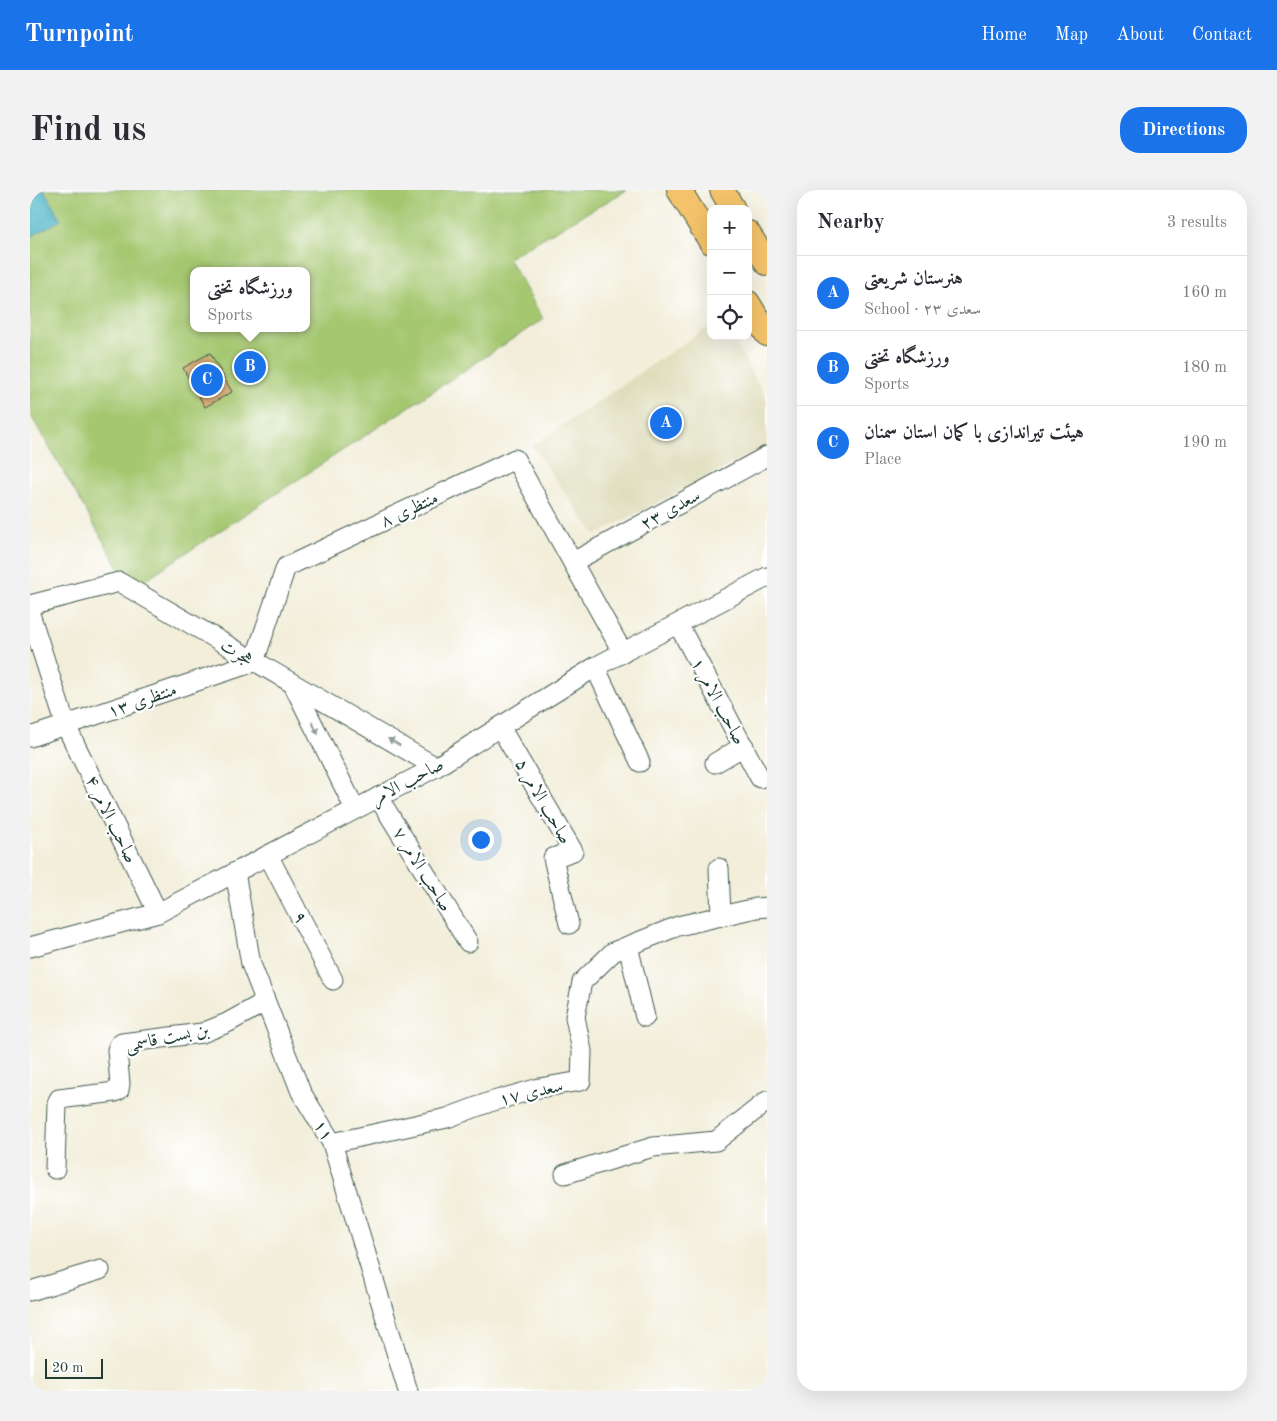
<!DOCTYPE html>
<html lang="en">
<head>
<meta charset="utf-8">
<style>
  body { margin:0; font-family:"Old Standard TT",Amiri,serif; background:#f2f2f3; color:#2b2b33 }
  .controls { position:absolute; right:15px; top:15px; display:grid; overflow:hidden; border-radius:10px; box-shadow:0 5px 20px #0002 }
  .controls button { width:45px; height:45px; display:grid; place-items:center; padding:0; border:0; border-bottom:1px solid #e1e1e2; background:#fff; color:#2b2b33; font:25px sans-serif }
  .scale { position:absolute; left:15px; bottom:12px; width:58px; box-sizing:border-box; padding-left:5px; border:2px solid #1f3d34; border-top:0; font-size:14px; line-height:18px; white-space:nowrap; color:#1f3d34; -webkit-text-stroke:4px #fff; paint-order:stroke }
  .you { position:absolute; left:450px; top:649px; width:18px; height:18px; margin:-12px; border:4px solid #fff; border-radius:50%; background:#1a73e8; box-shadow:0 0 0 8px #1a73e833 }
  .badge { display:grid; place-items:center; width:32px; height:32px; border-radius:50%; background:#1a73e8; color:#fff; font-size:16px; font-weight:700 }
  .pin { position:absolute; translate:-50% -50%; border:2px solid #fff; box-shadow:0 1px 5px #0006 }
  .popup { position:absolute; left:160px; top:77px; width:120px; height:65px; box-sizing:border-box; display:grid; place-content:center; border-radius:10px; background:#fff; filter:drop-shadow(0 1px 4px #0005); font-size:16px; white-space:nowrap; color:#7c7c81 }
  .popup b { font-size:19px; color:#2b2b33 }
  .popup::after { content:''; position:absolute; left:50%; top:100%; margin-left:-10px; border:10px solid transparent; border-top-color:#fff }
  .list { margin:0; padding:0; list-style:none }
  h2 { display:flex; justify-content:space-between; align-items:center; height:65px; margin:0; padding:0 20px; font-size:21px }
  h2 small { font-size:16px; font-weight:400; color:#7c7c81 }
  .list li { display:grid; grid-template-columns:32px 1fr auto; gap:15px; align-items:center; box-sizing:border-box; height:75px; padding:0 20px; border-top:1px solid #e1e1e2 }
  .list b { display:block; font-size:19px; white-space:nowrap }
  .list p { margin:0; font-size:16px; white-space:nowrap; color:#7c7c81 }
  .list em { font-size:16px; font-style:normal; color:#7c7c81 }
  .icon { flex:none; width:28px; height:28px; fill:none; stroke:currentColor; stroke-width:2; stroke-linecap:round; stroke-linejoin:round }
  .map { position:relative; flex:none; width:737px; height:1201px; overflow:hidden; border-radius:20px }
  header { display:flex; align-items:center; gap:30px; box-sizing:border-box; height:70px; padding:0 25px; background:#1a73e8; color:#fff }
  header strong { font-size:24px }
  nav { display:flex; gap:28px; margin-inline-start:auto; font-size:18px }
  .intro { display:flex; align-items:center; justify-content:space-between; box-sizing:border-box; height:120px; padding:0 30px }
  h1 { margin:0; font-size:35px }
  .button { padding:12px 22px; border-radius:20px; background:#1a73e8; color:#fff; font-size:18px; font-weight:700 }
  main { display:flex; gap:30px; padding:0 30px }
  aside { flex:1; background:#fff; border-radius:20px; box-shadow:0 5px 20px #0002 }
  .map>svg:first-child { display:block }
  .built { fill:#dfddbb }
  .green { fill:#a5c770; stroke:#628252; fill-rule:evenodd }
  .water { fill:#47b1c6; stroke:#33777d }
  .building { fill:#cfa468 }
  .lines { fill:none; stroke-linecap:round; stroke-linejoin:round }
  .minor-casing { stroke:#3f584d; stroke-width:21 }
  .major-casing { stroke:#3f584d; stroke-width:26 }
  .minor { stroke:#fff; stroke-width:19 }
  .major { stroke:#f3c26a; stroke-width:24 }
  .oneway { fill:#8f9e9a }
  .labels { text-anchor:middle; stroke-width:4.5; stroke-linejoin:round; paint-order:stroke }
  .street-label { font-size:18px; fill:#1f3d34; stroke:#fff }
</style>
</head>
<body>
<header>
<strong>Turnpoint</strong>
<nav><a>Home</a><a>Map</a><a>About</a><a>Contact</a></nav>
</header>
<div class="intro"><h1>Find us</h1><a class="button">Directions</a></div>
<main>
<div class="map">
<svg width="737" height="1201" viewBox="0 0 737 1201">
  <rect width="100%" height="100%" fill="#fff"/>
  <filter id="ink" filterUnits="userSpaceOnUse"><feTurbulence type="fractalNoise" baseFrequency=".02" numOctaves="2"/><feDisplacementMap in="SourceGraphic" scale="10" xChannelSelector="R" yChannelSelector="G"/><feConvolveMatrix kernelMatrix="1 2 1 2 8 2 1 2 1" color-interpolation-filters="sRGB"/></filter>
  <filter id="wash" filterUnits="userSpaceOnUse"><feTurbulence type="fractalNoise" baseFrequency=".0096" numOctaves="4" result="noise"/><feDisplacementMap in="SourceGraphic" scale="20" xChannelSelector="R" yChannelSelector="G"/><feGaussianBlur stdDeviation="1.12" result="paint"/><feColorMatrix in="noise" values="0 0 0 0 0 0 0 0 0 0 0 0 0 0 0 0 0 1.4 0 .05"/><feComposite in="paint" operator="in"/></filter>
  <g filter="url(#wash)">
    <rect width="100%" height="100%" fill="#f2eeda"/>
    <path class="built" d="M681,135V146H702L737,210V256L565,345L502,256Z"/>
    <path class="green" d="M0,0H597L478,68L513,129L101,399L0,224ZM164,81H276V138H164Z"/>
    <path class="water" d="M0,0H14L31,30L0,47Z"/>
    <g id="blocks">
      <path class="building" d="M180,163L202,202L175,217L153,178Z"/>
    </g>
  </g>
  <g filter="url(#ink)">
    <use href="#blocks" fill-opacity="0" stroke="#3f584d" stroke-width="1"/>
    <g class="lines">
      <defs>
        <g id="minor">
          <path d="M543,372L737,266"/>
          <path d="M0,415L89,392L406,577"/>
          <path d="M0,424L36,536L128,723"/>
          <path d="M648,434L730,588"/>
          <path d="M565,477L610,572"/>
          <path d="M263,494L325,619"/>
          <path d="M470,537L543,661L523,668L539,734"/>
          <path d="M0,547L224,472L256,377L485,269L593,463"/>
          <path d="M685,573L714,556"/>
          <path d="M348,607L438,752"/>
          <path d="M238,665L303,790"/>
          <path d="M689,678L691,726"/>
          <path d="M205,682L221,774L271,902L302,953L378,1201"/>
          <path d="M598,756L615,827"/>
          <path d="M0,757L128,723L406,577L565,477L737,387"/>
          <path d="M302,953L417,928L460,912L509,898L551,891L552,861L545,827L552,792L583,762L648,736L726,718L737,717"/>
          <path d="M25,979L27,913L29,909L85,902L89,900L90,894L87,860L89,855L92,853L172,843L197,833L235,812"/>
          <path d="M535,984L623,957L686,951L737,911"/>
          <path d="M0,1101L70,1080"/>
        </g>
        <g id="major">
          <path d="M649,0L681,52"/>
          <path d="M692,0L703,19"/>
          <path d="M718,43L737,73"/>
          <path d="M718,113L737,144"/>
        </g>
      </defs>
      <use href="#minor" class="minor-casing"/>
      <use href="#major" class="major-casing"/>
      <use href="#minor" class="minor"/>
      <use href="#major" class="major"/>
    </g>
    <defs><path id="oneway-solid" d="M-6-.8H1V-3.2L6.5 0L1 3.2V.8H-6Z" transform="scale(1.25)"/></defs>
    <g class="oneway">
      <use href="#oneway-solid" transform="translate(285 538) rotate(64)"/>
      <use href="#oneway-solid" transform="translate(364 552) rotate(-150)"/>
    </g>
  </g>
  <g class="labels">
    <g class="street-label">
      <text transform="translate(379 319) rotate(-25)" y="6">منتظری ۸</text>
      <text transform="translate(640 319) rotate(-29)" y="6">سعدی ۲۳</text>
      <text transform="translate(207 462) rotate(30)" y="6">هجرت</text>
      <text transform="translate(112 510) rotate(-19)" y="6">منتظری ۱۳</text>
      <text transform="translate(689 511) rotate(62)" y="6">صاحب الامر ۱</text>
      <text transform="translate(377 591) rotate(-28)" y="6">صاحب الامر</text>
      <text transform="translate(514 611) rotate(60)" y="6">صاحب الامر ۵</text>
      <text transform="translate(82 629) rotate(64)" y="6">صاحب الامر ۴</text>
      <text transform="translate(393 679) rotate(58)" y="6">صاحب الامر ۷</text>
      <text transform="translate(271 727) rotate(62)" y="6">۹</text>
      <text transform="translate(137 847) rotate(-11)" y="6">بن بست قاسمی</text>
      <text transform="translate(501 902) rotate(-13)" y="6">سعدی ۱۷</text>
      <text transform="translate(294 940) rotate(60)" y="6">۱۱</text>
    </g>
  </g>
</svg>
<div class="controls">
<button>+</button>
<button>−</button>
<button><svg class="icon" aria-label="locate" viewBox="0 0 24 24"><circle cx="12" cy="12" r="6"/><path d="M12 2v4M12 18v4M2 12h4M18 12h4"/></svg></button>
</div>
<div class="scale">20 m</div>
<div class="you"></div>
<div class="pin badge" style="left:636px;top:233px">A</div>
<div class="pin badge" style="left:220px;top:177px">B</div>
<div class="popup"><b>ورزشگاه تختی</b>Sports</div>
<div class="pin badge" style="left:177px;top:190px">C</div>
</div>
<aside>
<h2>Nearby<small>3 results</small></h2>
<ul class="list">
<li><span class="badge">A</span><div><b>هنرستان شریعتی</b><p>School · سعدی ۲۳</p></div><em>160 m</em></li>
<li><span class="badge">B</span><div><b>ورزشگاه تختی</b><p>Sports</p></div><em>180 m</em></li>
<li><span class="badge">C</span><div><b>هیئت تیراندازی با کمان استان سمنان</b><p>Place</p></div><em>190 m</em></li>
</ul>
</aside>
</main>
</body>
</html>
